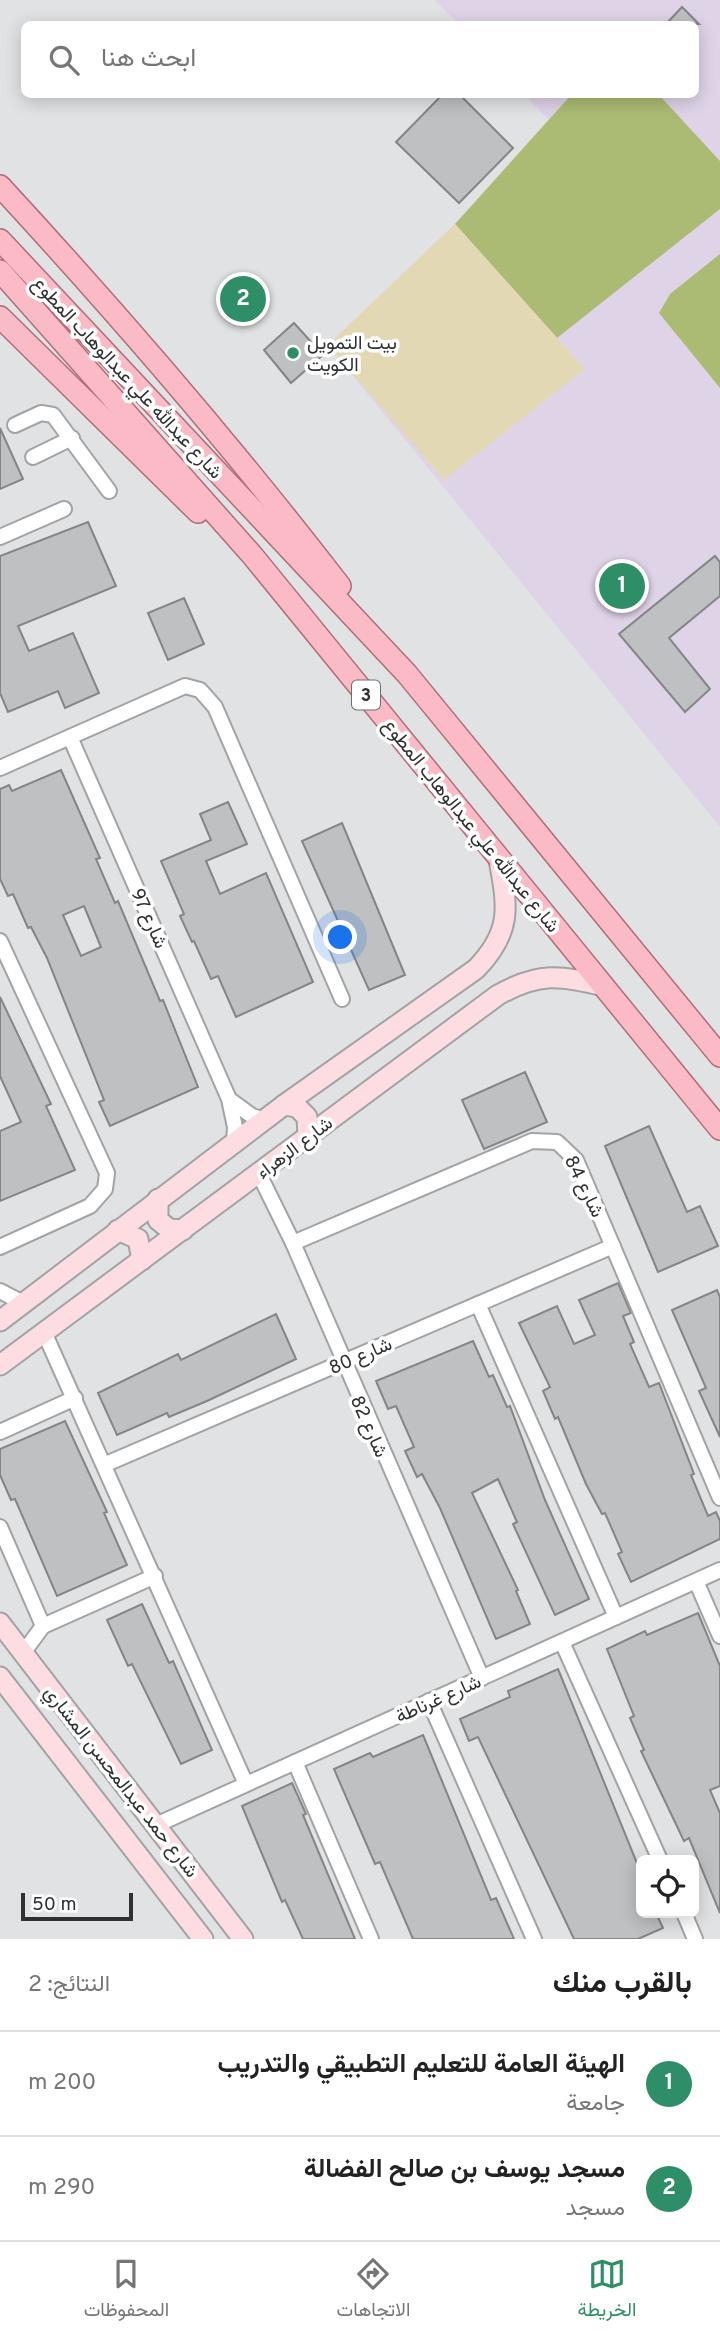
<!DOCTYPE html>
<html lang="ar">
<head>
<meta charset="utf-8">
<style>
  body { margin:0; font-family:Overpass,Vazirmatn,sans-serif; background:#f2f2f2; color:#222; direction:rtl }
  .controls { position:absolute; right:21px; bottom:21px; display:grid; overflow:hidden; border-radius:10px; box-shadow:0 4px 18px #0003 }
  .controls button { width:63px; height:63px; display:grid; place-items:center; padding:0; border:0; border-bottom:2px solid #e0e0e0; background:#fff; color:#222; font:35px sans-serif }
  .scale { position:absolute; left:21px; bottom:18px; width:112px; box-sizing:border-box; padding-left:7px; border:4px solid #2f3031; border-top:0; font-size:19px; line-height:24px; white-space:nowrap; color:#2f3031; -webkit-text-stroke:5px #fff; paint-order:stroke }
  .you { position:absolute; left:341px; top:938px; width:24px; height:24px; margin:-18px; border:5px solid #fff; border-radius:50%; background:#1a73e8; box-shadow:0 0 0 10px #1a73e833 }
  .badge { display:grid; place-items:center; width:46px; height:46px; border-radius:50%; background:#2d8e67; color:#fff; font-size:23px; font-weight:700 }
  .pin { position:absolute; translate:-50% -50%; border:4px solid #fff; box-shadow:0 2px 7px #0006 }
  .list { margin:0; padding:0; list-style:none }
  h2 { display:flex; justify-content:space-between; align-items:center; height:91px; margin:0; padding:0 28px; font-size:30px }
  h2 small { font-size:23px; font-weight:400; color:#767676 }
  .list li { display:grid; grid-template-columns:46px 1fr auto; gap:21px; align-items:center; box-sizing:border-box; height:105px; padding:0 28px; border-top:2px solid #e0e0e0 }
  .list b { display:block; font-size:26px; white-space:nowrap }
  .list p { margin:0; font-size:23px; white-space:nowrap; color:#767676 }
  .list em { font-size:23px; font-style:normal; color:#767676 }
  .icon { flex:none; width:38px; height:38px; fill:none; stroke:currentColor; stroke-width:2; stroke-linecap:round; stroke-linejoin:round }
  .map { position:relative; flex:none; width:720px; height:1939px; overflow:hidden; direction:ltr }
  .search { position:absolute; background:#fff; box-shadow:0 4px 18px #0003; left:21px; right:21px; top:21px; height:77px; display:flex; align-items:center; gap:18px; box-sizing:border-box; padding:0 24px; border-radius:10px; color:#767676; font-size:26px }
  .sheet { height:301px; background:#fff }
  nav { display:flex; justify-content:space-around; align-items:center; box-sizing:border-box; height:98px; border-top:2px solid #e0e0e0; background:#fff; font-size:19px; color:#767676 }
  nav a { display:grid; justify-items:center; gap:4px }
  nav .on { color:#2d8e67 }
  .map>svg:first-child { display:block }
  .education { fill:#dfd3e7 }
  .green { fill:#acbb74 }
  .sand { fill:#e2d9b4 }
  .building { fill:#bec0c2; stroke:#838587; stroke-width:2; fill-rule:evenodd }
  .lines { fill:none; stroke-linecap:round; stroke-linejoin:round }
  .street-casing { stroke:#a1a3a5; stroke-width:18 }
  .secondary-casing { stroke:#a1a3a5; stroke-width:23 }
  .primary-casing { stroke:#b16d79; stroke-width:24 }
  .street { stroke:#fff; stroke-width:14 }
  .secondary { stroke:#fddde2; stroke-width:19 }
  .primary { stroke:#fabbc6; stroke-width:21 }
  .poi-dot { fill:#2d8e67; stroke:#fff; stroke-width:2.5 }
  .labels { text-anchor:middle; stroke-width:7; stroke-linejoin:round; paint-order:stroke }
  .shield { fill:#fff; stroke:#6d6e6f; stroke-width:2 }
  .shield-label { font-size:18px; font-weight:bold; fill:#2f3031 }
  .poi-label { font-size:19px; fill:#2f3031; stroke:#fff; text-anchor:start }
  .street-label { font-size:19px; fill:#2f3031; stroke:#fff }
</style>
</head>
<body>
<div class="map">
<svg width="720" height="1939" viewBox="0 0 720 1939">
  <rect width="100%" height="100%" fill="#e0e2e4"/>
  <path class="education" d="M434,0H720V827L328,345L455,224L549,120L525,95L696,94V24H459Z"/>
  <g class="green">
    <path d="M572,94L659,95L720,161V209L557,338L455,224Z"/>
    <path d="M720,254V388L659,313L670,294Z"/>
  </g>
  <path class="sand" d="M455,224L585,369L444,480L328,345Z"/>
  <g class="building">
    <path d="M682,7L699,24H666Z"/>
    <path d="M443,94H459L513,148L459,203L396,142Z"/>
    <circle cx="244" cy="301" r="19"/>
    <path d="M294,323L323,355L291,383L264,350Z"/>
    <path d="M0,428L23,479L0,489Z"/>
    <path d="M88,522L116,586L18,626L29,651L73,633L99,693L65,708L58,691L8,712L0,693V556Z"/>
    <path d="M715,556L720,562V596L669,638L710,689L685,712L619,634Z"/>
    <path d="M184,598L204,644L168,660L148,613Z"/>
    <path d="M61,770L100,858L96,859L115,903L118,901L160,1001L163,1000L198,1087L110,1126L99,1102L104,1100L47,958L31,927L28,928L13,894L8,896L0,879V789L9,785L12,791ZM84,906L101,947L81,956L63,915Z"/>
    <path d="M228,802L247,844L206,861L220,894L266,873L313,982L236,1017L218,976L211,979L194,941L192,942L180,916L184,914L161,861L211,840L200,814Z"/>
    <path d="M342,823L405,975L369,990L302,841Z"/>
    <path d="M0,997L51,1104L46,1106L75,1170L0,1201V1131L21,1122L0,1076Z"/>
    <path d="M525,1072L547,1122L484,1149L462,1100Z"/>
    <path d="M649,1126L687,1212L700,1206L718,1246L658,1272L605,1146Z"/>
    <path d="M618,1283L631,1313L623,1316L634,1342L630,1344L649,1387L659,1383L694,1474L691,1475L708,1516L716,1512L720,1521V1539L631,1582L618,1554L622,1552L605,1513L602,1514L586,1484L558,1417L555,1419L543,1391L550,1387L519,1323L557,1306L574,1344L595,1335L579,1300Z"/>
    <path d="M717,1290L720,1297V1437L699,1391L706,1388L672,1310Z"/>
    <path d="M276,1314L296,1359L207,1401L169,1417L167,1413L117,1435L98,1393L178,1354L181,1360Z"/>
    <path d="M473,1341L489,1377L493,1375L507,1407L510,1406L545,1500L589,1599L555,1615L513,1524L517,1522L498,1479L472,1493L518,1590L516,1591L530,1624L496,1639L440,1508L422,1474L417,1477L405,1451L414,1447L396,1406L388,1409L376,1381Z"/>
    <path d="M65,1421L107,1512L104,1513L127,1565L57,1596L15,1499L11,1500L0,1475V1449Z"/>
    <path d="M142,1604L169,1663L173,1661L212,1750L181,1764L132,1664L128,1666L107,1620Z"/>
    <path d="M698,1613L720,1666V1786L710,1790L720,1813V1913L689,1838L684,1841L641,1751L644,1750L630,1718L634,1716L607,1649L645,1631L647,1635Z"/>
    <path d="M558,1669L641,1873V1913H656L663,1928L638,1939H574L478,1737L469,1741L460,1719L510,1697L508,1691Z"/>
    <path d="M423,1735L491,1900L496,1898L514,1939H413L380,1862L375,1864L334,1769L370,1753L373,1757Z"/>
    <path d="M292,1783L306,1814L303,1815L355,1939H303L285,1900L282,1902L242,1806Z"/>
  </g>
  <g class="lines">
    <defs>
      <g id="street">
        <path d="M15,425L41,413L53,415L109,491"/>
        <path d="M33,457L72,438"/>
        <path d="M0,537L64,509"/>
        <path d="M70,737L229,1099L235,1127L234,1143"/>
        <path d="M0,768L185,686L200,690L215,707L342,999"/>
        <path d="M0,941L107,1173L105,1189L90,1206L0,1247"/>
        <path d="M230,1100L252,1116L265,1120"/>
        <path d="M259,1174L293,1243L482,1678"/>
        <path d="M293,1243L532,1141L557,1142L576,1160L720,1498"/>
        <path d="M0,1291L23,1303"/>
        <path d="M478,1304L616,1617"/>
        <path d="M44,1332L246,1784"/>
        <path d="M0,1432L75,1398"/>
        <path d="M106,1464L613,1246"/>
        <path d="M0,1527L43,1626"/>
        <path d="M696,1581L720,1636"/>
        <path d="M562,1642L660,1860"/>
        <path d="M23,1653L43,1626L155,1576"/>
        <path d="M429,1701L534,1939"/>
        <path d="M295,1762L371,1939"/>
        <path d="M156,1825L720,1570"/>
        <path d="M684,1913L695,1939"/>
      </g>
      <g id="secondary">
        <path d="M284,1105L297,1107L307,1117L308,1137"/>
        <path d="M158,1199V1220L169,1229L183,1230"/>
        <path d="M118,1230L138,1239L142,1260"/>
        <path d="M0,1321L284,1105L476,969C512,932 508,908 499,860"/>
        <path d="M0,1365L498,995C539,972 560,975 604,986"/>
        <path d="M0,1623L243,1939"/>
        <path d="M0,1677L203,1939"/>
      </g>
      <g id="primary">
        <path d="M0,186C119,315 233,447 340,586"/>
        <path d="M0,240L407,674L720,1056"/>
        <path d="M0,271L252,555L720,1129"/>
        <path d="M0,317L198,512"/>
      </g>
    </defs>
    <use href="#street" class="street-casing"/>
    <use href="#secondary" class="secondary-casing"/>
    <use href="#primary" class="primary-casing"/>
    <use href="#street" class="street"/>
    <use href="#secondary" class="secondary"/>
    <use href="#primary" class="primary"/>
  </g>
  <circle class="poi-dot" cx="293" cy="353" r="7"/>
  <g class="labels">
    <rect class="shield" x="352" y="680.5" width="28" height="29" rx="5"/>
    <g class="shield-label">
      <text x="366" y="701">3</text>
    </g>
    <g class="poi-label">
      <text x="307" y="349">بيت التمويل<tspan x="307" dy="22">الكويت</tspan></text>
    </g>
    <g class="street-label">
      <text transform="translate(128 377) rotate(47)" y="7">شارع عبدالله علي عبدالوهاب المطوع</text>
      <text transform="translate(472 825) rotate(51)" y="7">شارع عبدالله علي عبدالوهاب المطوع</text>
      <text transform="translate(150 918) rotate(66)" y="7">شارع 97</text>
      <text transform="translate(294 1147) rotate(-37)" y="7">شارع الزهراء</text>
      <text transform="translate(585 1186) rotate(64)" y="7">شارع 84</text>
      <text transform="translate(360 1355) rotate(-23)" y="7">شارع 80</text>
      <text transform="translate(370 1426) rotate(66)" y="7">شارع 82</text>
      <text transform="translate(438 1698) rotate(-24)" y="7">شارع غرناطة</text>
      <text transform="translate(122 1781) rotate(52)" y="7">شارع حمد عبدالمحسن المشاري</text>
    </g>
  </g>
</svg>
<div class="controls">
<button><svg class="icon" aria-label="locate" viewBox="0 0 24 24"><circle cx="12" cy="12" r="6"/><path d="M12 2v4M12 18v4M2 12h4M18 12h4"/></svg></button>
</div>
<div class="scale">50 m</div>
<div class="you"></div>
<div class="pin badge" style="left:622px;top:586px">1</div>
<div class="pin badge" style="left:243px;top:299px">2</div>
<div class="search"><svg class="icon" aria-label="search" viewBox="0 0 24 24"><circle cx="10" cy="10" r="6"/><path d="M15 15l6 6"/></svg>ابحث هنا</div>
</div>
<section class="sheet">
<h2>بالقرب منك<small>النتائج: 2</small></h2>
<ul class="list">
<li><span class="badge">1</span><div><b>الهيئة العامة للتعليم التطبيقي والتدريب</b><p>جامعة</p></div><em>200 m</em></li>
<li><span class="badge">2</span><div><b>مسجد يوسف بن صالح الفضالة</b><p>مسجد</p></div><em>290 m</em></li>
</ul>
</section>
<nav>
<a class="on"><svg class="icon" aria-label="map" viewBox="0 0 24 24"><path d="M3 6l6-2 6 2 6-2v14l-6 2-6-2-6 2zM9 4v14M15 6v14"/></svg>الخريطة</a>
<a><svg class="icon" aria-label="directions" viewBox="0 0 24 24"><path d="M12 3l9 9-9 9-9-9zM9 14v-3h6M13 9l2 2-2 2"/></svg>الاتجاهات</a>
<a><svg class="icon" aria-label="saved" viewBox="0 0 24 24"><path d="M7 4h10v16l-5-4-5 4z"/></svg>المحفوظات</a>
</nav>
</body>
</html>
